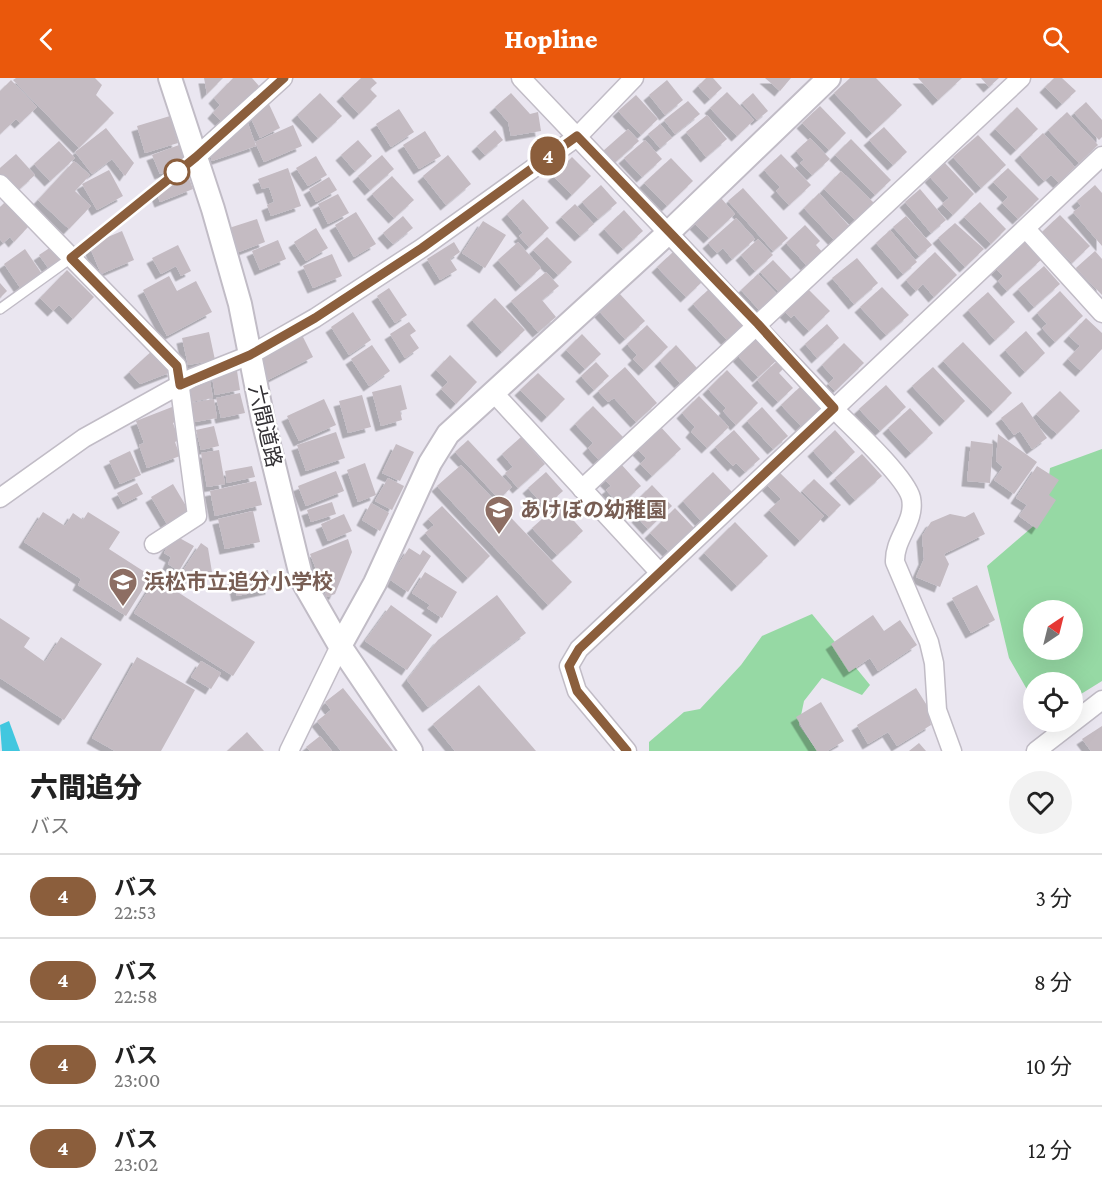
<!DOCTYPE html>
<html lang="ja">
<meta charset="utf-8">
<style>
:root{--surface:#fff;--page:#f2f2f2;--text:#222;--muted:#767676;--line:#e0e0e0;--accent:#ea580c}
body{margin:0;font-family:"Crimson Pro","Noto Sans JP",serif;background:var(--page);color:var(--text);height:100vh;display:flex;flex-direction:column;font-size:22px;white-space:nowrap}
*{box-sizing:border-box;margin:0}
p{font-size:20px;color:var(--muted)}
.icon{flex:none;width:33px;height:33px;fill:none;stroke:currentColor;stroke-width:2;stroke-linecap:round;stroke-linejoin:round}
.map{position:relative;height:673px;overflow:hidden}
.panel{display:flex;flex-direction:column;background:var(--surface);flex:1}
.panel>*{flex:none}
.badge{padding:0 12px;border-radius:20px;font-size:21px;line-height:39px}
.needle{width:39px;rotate:35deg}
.tools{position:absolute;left:1023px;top:522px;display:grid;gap:12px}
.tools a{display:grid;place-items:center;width:60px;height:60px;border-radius:50%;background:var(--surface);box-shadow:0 6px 24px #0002;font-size:30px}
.map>.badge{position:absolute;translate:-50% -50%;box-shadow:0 0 0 3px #fff}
.round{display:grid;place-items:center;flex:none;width:63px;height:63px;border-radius:32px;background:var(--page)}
.head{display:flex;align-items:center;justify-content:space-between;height:102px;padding:0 30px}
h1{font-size:28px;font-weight:800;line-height:45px}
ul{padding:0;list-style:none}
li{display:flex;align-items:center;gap:18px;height:84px;padding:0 30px;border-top:2px solid var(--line)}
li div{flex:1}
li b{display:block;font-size:22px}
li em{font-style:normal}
li .badge{min-width:66px;font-weight:700;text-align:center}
header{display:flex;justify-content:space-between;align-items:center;height:78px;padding:0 30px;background:var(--accent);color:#fff;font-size:27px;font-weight:800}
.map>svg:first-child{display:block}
.green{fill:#96d9a4;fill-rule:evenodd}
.water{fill:#41c7df}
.building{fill:#c4bbc2;filter:url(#shadow)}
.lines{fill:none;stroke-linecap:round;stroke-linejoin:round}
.service-casing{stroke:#c1bcc6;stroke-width:12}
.minor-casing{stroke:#c1bcc6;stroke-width:21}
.tertiary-casing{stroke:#c1bcc6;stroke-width:26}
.service{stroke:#fff;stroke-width:9}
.minor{stroke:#fff;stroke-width:18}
.tertiary{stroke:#fff;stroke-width:22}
.line-casing{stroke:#fff;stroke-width:14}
.line{stroke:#8b5e3c;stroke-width:9}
.stop-dot{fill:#fff;stroke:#8b5e3c;stroke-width:3}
.labels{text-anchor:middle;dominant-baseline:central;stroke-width:5;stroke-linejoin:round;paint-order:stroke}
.street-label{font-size:21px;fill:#323034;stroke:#fff}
.education-label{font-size:21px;font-weight:bold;fill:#785e54;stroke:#fff;text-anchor:start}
</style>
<header><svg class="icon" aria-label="back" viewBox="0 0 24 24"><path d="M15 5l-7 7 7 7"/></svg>Hopline<svg class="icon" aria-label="search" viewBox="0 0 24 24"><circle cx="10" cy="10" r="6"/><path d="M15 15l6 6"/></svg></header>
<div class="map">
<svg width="1102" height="673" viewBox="0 0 1102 673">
<defs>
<filter id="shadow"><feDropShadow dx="-5.5" dy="5.5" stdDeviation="0" flood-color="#0004"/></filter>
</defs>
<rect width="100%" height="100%" fill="#eae6f0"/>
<!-- green -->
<g class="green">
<path d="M1102 371V603L1073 621 1072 604H1034L1033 622 1009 580 987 488 1044 439 1050 390ZM1034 532H1072V572H1034Z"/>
<polygon points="812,536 870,607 862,617 822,600 804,623 799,647 817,673 649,673 649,664 684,634 700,631 741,587 762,558"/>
</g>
<!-- water -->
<polygon class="water" points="9,643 20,673 2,673 0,647"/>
<!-- building -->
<g class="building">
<polygon points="16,0 95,0 102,7 96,17 114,35 79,70 13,2"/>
<polygon points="204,0 223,0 207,16"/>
<polygon points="233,0 252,0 259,8 223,45 213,35 220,27 214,20"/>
<polygon points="361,0 372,0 377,5 370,11 377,18 359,36 342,18"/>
<polygon points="706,0 713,0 722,10 710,21 698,8"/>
<polygon points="765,0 791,0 780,13"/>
<polygon points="850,0 876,0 902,27 872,55 834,15"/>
<polygon points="918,0 962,0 938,22"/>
<polygon points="981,0 999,0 989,9"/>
<polygon points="1054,0 1062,0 1076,13 1062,26 1045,9"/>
<polygon points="11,2 37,29 20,45 16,41 0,56 0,13"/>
<polygon points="667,2 683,22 665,37 649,17"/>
<polygon points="727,14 754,42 737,58 710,30"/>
<polygon points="320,15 342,38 318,60 297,37"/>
<polygon points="511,15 530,36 538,34 541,53 511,58 508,44 495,29"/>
<polygon points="753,15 768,33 757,42 742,25"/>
<polygon points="636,17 658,41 641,57 618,33"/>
<polygon points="688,23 700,36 675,56 664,42"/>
<polygon points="268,24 280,50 260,60 248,34"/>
<polygon points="1086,24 1102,42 1102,59 1099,62 1074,35"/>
<polygon points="820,28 846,55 829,72 802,45"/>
<polygon points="1017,29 1038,51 1016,72 995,51"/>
<polygon points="399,31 414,54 391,69 376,46"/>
<polygon points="1067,34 1098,67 1079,85 1048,52"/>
<polygon points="707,37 727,61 706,79 686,54"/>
<polygon points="170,38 178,65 145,75 137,48"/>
<polygon points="246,40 256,68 212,83 209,73"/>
<polygon points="660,46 672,60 660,70 648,56"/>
<polygon points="293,47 302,68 264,84 255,64"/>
<polygon points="884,49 907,74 893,87 869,62"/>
<polygon points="106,50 134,85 125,98 112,81 92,96 75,74"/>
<polygon points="628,51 639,63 613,86 602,74"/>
<polygon points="495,52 503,62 485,77 477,68"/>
<polygon points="425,53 441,78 419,91 403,67"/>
<polygon points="1043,55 1075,89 1059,105 1051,97 1044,103 1020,77"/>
<polygon points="978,57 1006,87 981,110 953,79"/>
<polygon points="810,60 830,81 812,97 800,85 804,82 796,73"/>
<polygon points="851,61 891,102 875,117 835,77"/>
<polygon points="358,62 372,78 355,93 341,77"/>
<polygon points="645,62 662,81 642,99 624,80"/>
<polygon points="59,63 75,80 50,103 34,86"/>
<polygon points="179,67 186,86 160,96 152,77"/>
<polygon points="16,76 35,97 15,115 0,99 0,90"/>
<polygon points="781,76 811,107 789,127 776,113 780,109 764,92"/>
<polygon points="382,77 394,91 370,112 358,98"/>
<polygon points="448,77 471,106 446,127 423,98"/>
<polygon points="316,78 327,97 308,108 296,90"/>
<polygon points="572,79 591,98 572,117 553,98"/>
<polygon points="671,80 693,103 667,128 644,105"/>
<polygon points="74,83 90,97 75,113 91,128 69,151 38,122"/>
<polygon points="945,85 974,116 953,137 942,126 949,120 930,99"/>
<polygon points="288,90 301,128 271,138 267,127 274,124 269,109 262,111 258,101"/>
<polygon points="1008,90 1039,121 1018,141 1002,125 1008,119 993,104"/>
<polygon points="109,92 123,118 97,132 82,106"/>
<polygon points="186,92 193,111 160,124 157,116"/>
<polygon points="841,93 874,125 856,143 824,111"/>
<polygon points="392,98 414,122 394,140 372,116"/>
<polygon points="329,99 337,112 316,124 309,111"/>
<polygon points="601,107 617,125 598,141 582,124"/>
<polygon points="1095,107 1102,115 1102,168 1073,134 1081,128 1077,123"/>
<polygon points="743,110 788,160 773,173 728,123"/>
<polygon points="920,111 946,142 931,155 905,124"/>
<polygon points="819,115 851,150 836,164 804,130"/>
<polygon points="338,116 349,135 328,146 318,126"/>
<polygon points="721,120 735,136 709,160 694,145"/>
<polygon points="523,121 549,150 529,169 519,158 523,155 507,136"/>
<polygon points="6,123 29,148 14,164 10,159 3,165 0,161 0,129"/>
<polygon points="980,124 1006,151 991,166 964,139"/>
<polygon points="575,126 594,146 580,158 561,139"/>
<polygon points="624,132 643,153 623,171 604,151"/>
<polygon points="356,134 376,166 354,179 335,147"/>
<polygon points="1060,137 1090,168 1072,185 1042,154"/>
<polygon points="403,138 413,150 393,166 383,155"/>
<polygon points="906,138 932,167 919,178 893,149"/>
<polygon points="736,140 755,161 732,181 723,170 717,175 708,165"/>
<polygon points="257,141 265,164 236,175 229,150"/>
<polygon points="483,143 506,157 485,190 462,175"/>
<polygon points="955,145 984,171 965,189 938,160"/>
<polygon points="805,147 820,163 816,167 824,176 809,190 786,165"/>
<polygon points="316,150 328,170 306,183 294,164"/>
<polygon points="890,152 917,184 903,196 876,165"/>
<polygon points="122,153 134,182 101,196 89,167"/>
<polygon points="547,159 572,184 558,197 533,172"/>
<polygon points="758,161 773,177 755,193 741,177"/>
<polygon points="278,162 286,181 260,192 252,173"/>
<polygon points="1025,163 1042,181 1007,213 998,203 1003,198 996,191"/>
<polygon points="454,164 460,174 450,181 457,192 440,202 427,181"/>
<polygon points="518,164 541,190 521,208 498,182"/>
<polygon points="54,167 63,180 49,191 39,177"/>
<polygon points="178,167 191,193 181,198 176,188 161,196 152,180"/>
<polygon points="25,171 42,196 21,211 4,186"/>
<polygon points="1095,173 1102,181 1102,217 1076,190"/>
<polygon points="673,174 702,204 686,219 657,189"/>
<polygon points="935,174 957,197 934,219 923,206 916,213 906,202"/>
<polygon points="332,176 342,198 313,210 303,188"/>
<polygon points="857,180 878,205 854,226 832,200"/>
<polygon points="773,182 793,203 780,215 760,194"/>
<polygon points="1044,188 1060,206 1034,229 1018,211"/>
<polygon points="67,192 94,219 73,241 59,227 53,233 40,220"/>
<polygon points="546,194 559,208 542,222 556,239 538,254 511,223"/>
<polygon points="758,196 778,217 760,233 741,212"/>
<polygon points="169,198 177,213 196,203 212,234 167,258 143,212"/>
<polygon points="0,205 7,213 0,220"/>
<polygon points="882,209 909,237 886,257 860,229"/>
<polygon points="389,210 407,237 395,245 377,218"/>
<polygon points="807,210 830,233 809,253 794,237 791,240 783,232"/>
<polygon points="709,211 745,249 729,264 693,226"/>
<polygon points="1060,213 1083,238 1055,264 1042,250 1047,246 1037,235"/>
<polygon points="988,214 1015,244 995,262 968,232"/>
<polygon points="619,215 645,243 625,261 599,233"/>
<polygon points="495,220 525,252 502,274 472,242"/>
<polygon points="353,234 371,262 349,277 331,249"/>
<polygon points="1086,240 1102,255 1102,271 1081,293 1068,281 1080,268 1069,258"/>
<polygon points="409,244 416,253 410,257 419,270 405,280 390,256"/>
<polygon points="827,246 839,260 817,280 805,266"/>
<polygon points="647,247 668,269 644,292 633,281 637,277 627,266"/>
<polygon points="1026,253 1045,275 1025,294 1005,272"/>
<polygon points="209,254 215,282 188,287 182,260"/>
<polygon points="301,255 313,279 268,302 256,279"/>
<polygon points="582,256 601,276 585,291 566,272"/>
<polygon points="755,260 776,283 758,299 737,277"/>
<polygon points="963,264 1012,315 993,334 943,283"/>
<polygon points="844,265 864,285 835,313 828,306 834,300 822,287"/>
<polygon points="372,267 390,293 369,308 351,281"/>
<polygon points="676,267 697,290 680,305 660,283"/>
<polygon points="154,271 174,293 140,306 129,294"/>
<polygon points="450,277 477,304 456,326 441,311 448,304 436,292"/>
<polygon points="777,283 784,290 779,295 793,310 778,324 757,302"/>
<polygon points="596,284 609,298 594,312 581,298"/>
<polygon points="625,289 657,325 636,344 614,320 608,324 598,313"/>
<polygon points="933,289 965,323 945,343 912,308"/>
<polygon points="727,292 758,325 736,347 723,333 726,330 708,311"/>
<polygon points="237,293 240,312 215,317 212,298"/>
<polygon points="538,295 565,321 547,339 520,312"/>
<polygon points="209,299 213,320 190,324 188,313 198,301"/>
<polygon points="401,307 407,331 400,333 402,342 381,348 372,314"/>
<polygon points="802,307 824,331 803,350 781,327"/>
<polygon points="886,307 906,329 880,353 859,331"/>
<polygon points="1060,313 1080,333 1057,356 1036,336"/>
<polygon points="240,315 245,335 221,340 216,320"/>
<polygon points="362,317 371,349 348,355 339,323"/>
<polygon points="699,318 729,349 707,370 691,354 695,349 682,335"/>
<polygon points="214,321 217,340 195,344 191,325"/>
<polygon points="324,321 336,347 299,363 287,338"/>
<polygon points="1022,324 1047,360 1032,371 1020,353 1014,357 1001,340"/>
<polygon points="593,328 624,360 600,383 588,370 593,365 575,346"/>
<polygon points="172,329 177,343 173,345 179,362 175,364 180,378 147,390 139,367 144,365 136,343"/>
<polygon points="762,329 788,358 773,371 747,343"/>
<polygon points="910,330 933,355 911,375 888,350"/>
<polygon points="659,347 681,371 652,398 640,386 646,380 636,370"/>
<polygon points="214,348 219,368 201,372 196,352"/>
<polygon points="734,352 760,381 745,394 736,385 733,388 715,369"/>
<polygon points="835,352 855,374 833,395 813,373"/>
<polygon points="336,354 345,380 306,393 297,367"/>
<polygon points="998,356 1037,384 1014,416 994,402 1003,389 996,383"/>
<polygon points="521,359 545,386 518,410 505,395 513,389 502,376"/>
<polygon points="468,362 512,409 499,421 455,374"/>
<polygon points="971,363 993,366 990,405 967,403"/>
<polygon points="396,366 414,374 400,403 382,395"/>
<polygon points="219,372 225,406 207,409 201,375"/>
<polygon points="130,373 141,397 120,406 109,383"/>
<polygon points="862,376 882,398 855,422 835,400"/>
<polygon points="365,385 376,417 358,424 347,392"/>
<polygon points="620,385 641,408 620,427 606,412 611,408 604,401"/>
<polygon points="461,387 572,504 548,527 437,408"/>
<polygon points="252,388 255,399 227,405 225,393"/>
<polygon points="1037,388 1059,402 1049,417 1056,422 1037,451 1019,438 1027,427 1016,420"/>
<polygon points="336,393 344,413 306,428 298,408"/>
<polygon points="778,393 824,438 800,463 769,432 781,421 766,406"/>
<polygon points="546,394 563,413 545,429 528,410"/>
<polygon points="713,394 732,414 701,443 683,423"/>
<polygon points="388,400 404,408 392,432 375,423"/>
<polygon points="814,401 841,427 829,439 802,413"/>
<polygon points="256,403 262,427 215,438 210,413"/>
<polygon points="137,405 143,416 123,426 117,415"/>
<polygon points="173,406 189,433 167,446 151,419"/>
<polygon points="652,407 672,428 648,451 637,439 641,435 633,426"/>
<polygon points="332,424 336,436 311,444 307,432"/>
<polygon points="371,425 389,435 380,453 362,442"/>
<polygon points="559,426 583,453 557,477 532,450"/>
<polygon points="442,428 490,478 468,500 425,455 434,447 428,441"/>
<polygon points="675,430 694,450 670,475 650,455"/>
<polygon points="253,433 260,464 225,471 218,441"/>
<polygon points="43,434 65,448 73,435 83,442 88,434 120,454 109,471 151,498 126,538 78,507 81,501 24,464"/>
<polygon points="974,434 985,456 944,476 949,486 940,509 916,499 924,481 922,458 931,444 950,436 965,439"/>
<polygon points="344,436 352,453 328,463 321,446"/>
<polygon points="735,444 768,478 737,508 704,475"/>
<polygon points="174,457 194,468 179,493 168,486 171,479 164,475"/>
<polygon points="348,461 352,474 335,516 327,519 310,476"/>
<polygon points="201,465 208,470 212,494 205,504 196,497 193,501 182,494"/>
<polygon points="409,470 420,477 423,472 431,478 408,514 389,501"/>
<polygon points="268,492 271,511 237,518 233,499"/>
<polygon points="425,494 457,514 442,540 427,530 430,527 412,515"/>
<polygon points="156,500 255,564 233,598 134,535"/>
<polygon points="977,507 995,542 971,555 952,520"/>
<polygon points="497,517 526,555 428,629 407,602 438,562"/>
<polygon points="391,527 432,557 407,592 365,563"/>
<polygon points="873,537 884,553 900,542 917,567 878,593 870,580 849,594 831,566"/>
<polygon points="0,540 30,560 24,569 45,584 61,559 102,586 64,642 0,600"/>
<polygon points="137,579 195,612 161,673 115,673 92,660"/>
<polygon points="201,583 221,595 211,611 191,599"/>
<polygon points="479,607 536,673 455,673 433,646"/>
<polygon points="343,610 393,673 341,673 317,643 331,632 325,624"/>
<polygon points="916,610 928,629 931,647 897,668 888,654 868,666 857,647"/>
<polygon points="821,624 844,663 827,673 817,673 796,639"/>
<polygon points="1102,648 1102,673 1091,673 1082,661"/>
<polygon points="247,654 264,673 227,673"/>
<polygon points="320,658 332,673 310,673 306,669"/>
<polygon points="919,665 926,673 909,673"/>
</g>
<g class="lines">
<!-- service casing -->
<g class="service-casing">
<polyline id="service" points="0,231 71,180 194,81"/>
</g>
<!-- minor casing -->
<g class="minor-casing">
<g id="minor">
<path d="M521 0C626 110 730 220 834 331 851 348 906 399 911 420 916 444 894 460 895 484L929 564 934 585 937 632 952 673"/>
<polyline points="196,79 283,0"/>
<polyline points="0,106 177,288 197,438 154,466"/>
<polyline points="1026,151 1102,235"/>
<polyline points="493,314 660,495 1102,78"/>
<polyline points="582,411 1021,0"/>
<polyline points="0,420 84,360 192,300 250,277 315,240 422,170 577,59 634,0"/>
<polyline points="289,673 340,568"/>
<polyline points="627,673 577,613 569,588 579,571 660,495"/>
<polyline points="1036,673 1102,622"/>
</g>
</g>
<!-- tertiary casing -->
<g class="tertiary-casing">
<g id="tertiary">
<polyline points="170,0 213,131 240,226 263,342 302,502 340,568 411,673"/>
<polyline points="340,568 375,505 430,385 448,356 668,155 829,0"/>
</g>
</g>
<!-- service -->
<use href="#service" class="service"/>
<!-- minor -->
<use href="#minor" class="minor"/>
<!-- tertiary -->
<use href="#tertiary" class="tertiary"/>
</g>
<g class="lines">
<!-- line casing -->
<g class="line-casing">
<polyline id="line" points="284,0 196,79 71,180 177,288 180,307 250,277 315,240 422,170 577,58 758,246 834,330 579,571 569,588 577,613 627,673"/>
</g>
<!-- line -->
<use href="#line" class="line"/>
</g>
<!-- icons -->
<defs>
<g id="school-pin" transform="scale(1.5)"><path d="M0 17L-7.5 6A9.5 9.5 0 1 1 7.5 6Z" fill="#8d6e63" stroke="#fff"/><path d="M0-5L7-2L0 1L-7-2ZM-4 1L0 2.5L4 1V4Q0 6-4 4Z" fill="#fff"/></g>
</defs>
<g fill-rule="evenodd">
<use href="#school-pin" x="499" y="432"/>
<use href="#school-pin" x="123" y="504"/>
</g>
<!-- markers -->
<circle class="stop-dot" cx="177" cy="94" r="12"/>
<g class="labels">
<!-- street labels -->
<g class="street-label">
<text transform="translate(265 348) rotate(77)">六間道路</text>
</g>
<!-- education labels -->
<g class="education-label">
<text x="520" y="432">あけぼの幼稚園</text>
<text x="144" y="504">浜松市立追分小学校</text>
</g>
</g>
</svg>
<div class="tools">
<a><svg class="needle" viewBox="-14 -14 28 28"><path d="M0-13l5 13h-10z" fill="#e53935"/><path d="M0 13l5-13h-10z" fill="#767676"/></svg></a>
<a><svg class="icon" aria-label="locate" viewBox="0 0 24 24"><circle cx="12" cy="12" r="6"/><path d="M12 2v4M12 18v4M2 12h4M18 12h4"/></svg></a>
</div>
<b class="badge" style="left:548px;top:78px;background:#8b5e3c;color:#fff">4</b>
</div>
<section class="panel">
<div class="head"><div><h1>六間追分</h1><p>バス</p></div><a class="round"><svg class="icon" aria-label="heart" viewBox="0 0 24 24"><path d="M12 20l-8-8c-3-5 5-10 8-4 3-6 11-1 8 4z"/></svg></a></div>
<ul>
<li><span class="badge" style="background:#8b5e3c;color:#fff">4</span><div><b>バス</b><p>22:53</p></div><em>3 分</em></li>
<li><span class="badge" style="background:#8b5e3c;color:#fff">4</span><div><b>バス</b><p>22:58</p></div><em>8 分</em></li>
<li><span class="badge" style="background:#8b5e3c;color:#fff">4</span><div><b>バス</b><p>23:00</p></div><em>10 分</em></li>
<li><span class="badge" style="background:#8b5e3c;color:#fff">4</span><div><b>バス</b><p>23:02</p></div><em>12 分</em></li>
</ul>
</section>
